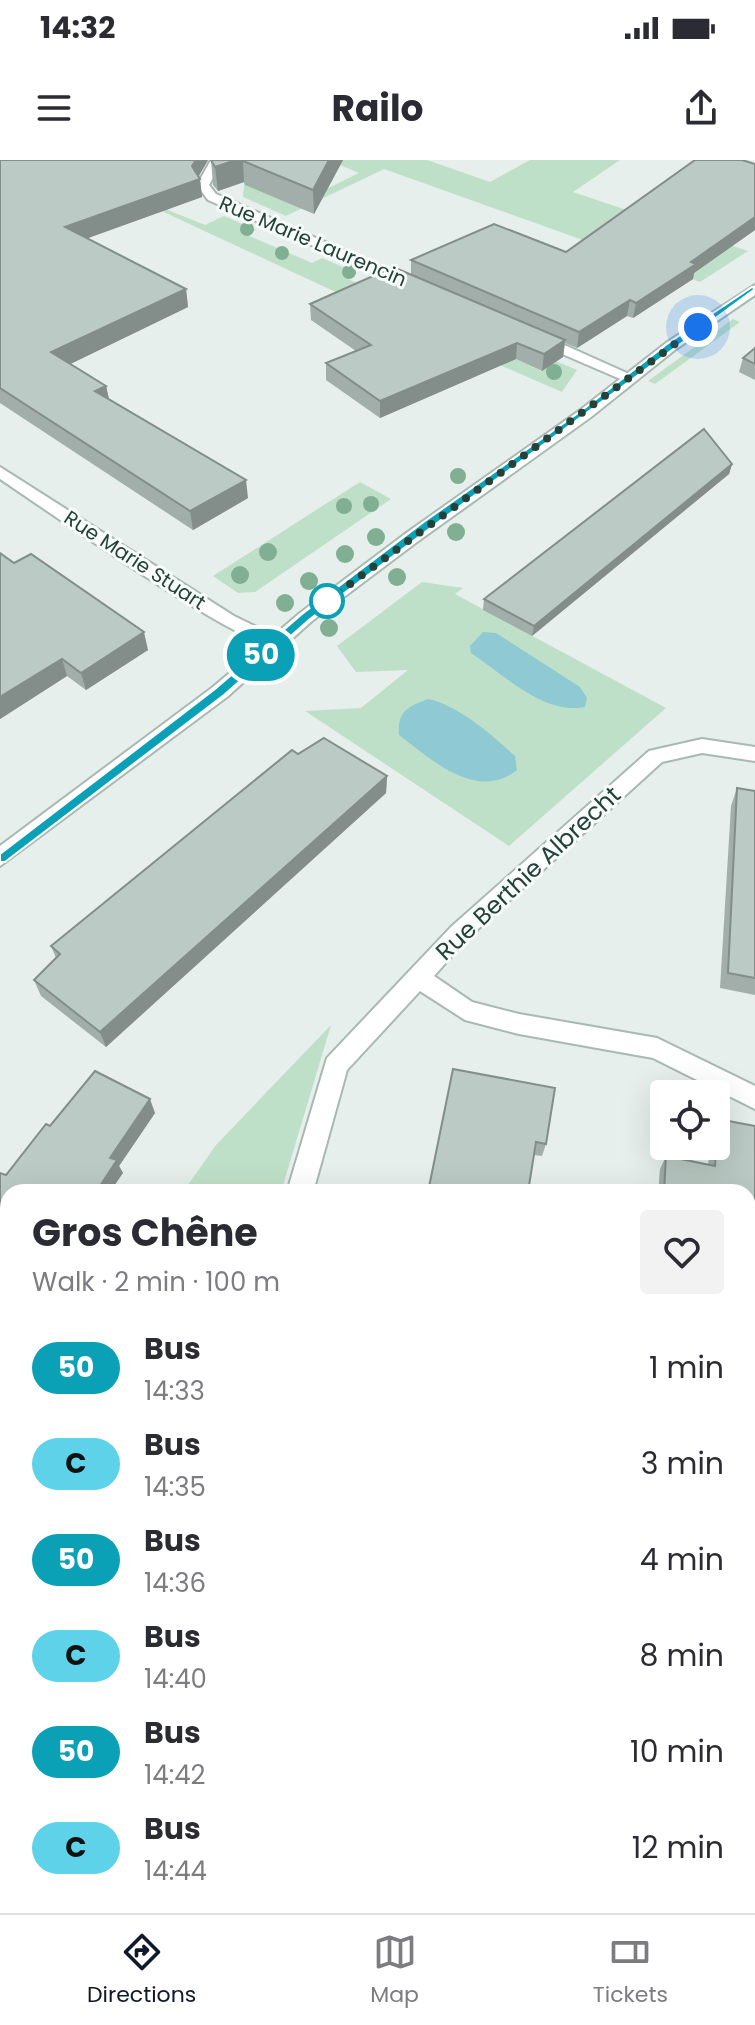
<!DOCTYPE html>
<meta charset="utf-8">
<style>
:root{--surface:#fff;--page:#f2f2f3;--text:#2b2b33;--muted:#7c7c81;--line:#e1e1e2;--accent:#111827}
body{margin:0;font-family:Poppins,sans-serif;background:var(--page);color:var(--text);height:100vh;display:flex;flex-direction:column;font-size:30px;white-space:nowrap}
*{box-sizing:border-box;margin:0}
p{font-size:26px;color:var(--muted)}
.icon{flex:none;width:44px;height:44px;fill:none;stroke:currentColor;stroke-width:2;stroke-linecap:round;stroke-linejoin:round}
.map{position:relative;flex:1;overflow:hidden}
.panel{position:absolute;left:0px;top:1024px;width:756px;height:730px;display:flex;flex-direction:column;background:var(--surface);border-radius:24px 24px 0 0;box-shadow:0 8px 32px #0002}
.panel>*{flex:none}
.badge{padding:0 16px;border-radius:26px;font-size:28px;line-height:52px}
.tools{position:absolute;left:650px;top:920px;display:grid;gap:16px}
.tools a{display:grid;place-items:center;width:80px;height:80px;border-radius:8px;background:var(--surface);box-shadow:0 8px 32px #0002;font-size:40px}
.you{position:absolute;width:40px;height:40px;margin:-20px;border:6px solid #fff;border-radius:50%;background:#1a73e8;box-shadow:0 0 0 12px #1a73e833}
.map>.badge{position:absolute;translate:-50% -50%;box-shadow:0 0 0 4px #fff}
.round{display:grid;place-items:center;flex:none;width:84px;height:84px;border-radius:8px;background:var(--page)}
.head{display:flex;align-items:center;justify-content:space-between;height:136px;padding:0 32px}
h1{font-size:38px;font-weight:700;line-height:60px}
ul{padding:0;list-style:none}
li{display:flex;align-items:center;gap:24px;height:96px;padding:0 32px}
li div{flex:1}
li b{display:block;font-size:30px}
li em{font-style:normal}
li .badge{min-width:88px;font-weight:700;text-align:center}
.status{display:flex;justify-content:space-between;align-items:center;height:56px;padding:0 40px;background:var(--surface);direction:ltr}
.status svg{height:22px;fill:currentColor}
header{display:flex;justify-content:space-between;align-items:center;height:104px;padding:0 32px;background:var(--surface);font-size:36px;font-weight:700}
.tab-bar{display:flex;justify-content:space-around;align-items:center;height:112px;border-top:2px solid var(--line);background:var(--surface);font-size:22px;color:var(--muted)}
.tab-bar a{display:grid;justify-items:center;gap:4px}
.tab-bar .active{color:var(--accent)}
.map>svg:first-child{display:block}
.green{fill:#bfe0c8}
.water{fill:#8ec9d4}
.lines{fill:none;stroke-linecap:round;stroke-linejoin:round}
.minor-casing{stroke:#a8b8b2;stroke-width:4}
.tertiary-casing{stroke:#a8b8b2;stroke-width:4}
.minor{fill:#fff;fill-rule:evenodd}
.tertiary{fill:#fff;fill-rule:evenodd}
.tree{fill:#80af93}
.wall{fill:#a1aea9}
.shaded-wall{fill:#838d89}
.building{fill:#bbcac4;stroke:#838d89;stroke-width:2}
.line{fill:#0aa0b6;stroke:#fff;stroke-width:2}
.walk{stroke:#24423a;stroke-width:8;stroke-dasharray:0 14.4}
.stop-dot{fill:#fff;stroke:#0aa0b6;stroke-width:4}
.labels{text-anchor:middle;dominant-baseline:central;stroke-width:6;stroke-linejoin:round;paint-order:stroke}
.far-street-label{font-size:20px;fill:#24423a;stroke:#f7fbf9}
.street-label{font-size:24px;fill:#24423a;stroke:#f7fbf9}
</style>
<div class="status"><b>14:32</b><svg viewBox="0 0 49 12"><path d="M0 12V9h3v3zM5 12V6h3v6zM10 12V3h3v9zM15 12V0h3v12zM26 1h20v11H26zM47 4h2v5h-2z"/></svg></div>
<header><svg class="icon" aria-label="menu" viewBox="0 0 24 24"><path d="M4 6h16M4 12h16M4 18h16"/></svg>Railo<svg class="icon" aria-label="share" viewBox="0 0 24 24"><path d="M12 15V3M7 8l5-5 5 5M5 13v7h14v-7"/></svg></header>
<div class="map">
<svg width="755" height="1753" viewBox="0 0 755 1753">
<rect width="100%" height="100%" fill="#e6efeb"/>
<!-- green -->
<g class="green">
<polygon points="328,0 427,0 490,22 530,0 620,0 573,32 748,91 700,122 384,9 286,56 243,37 245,16 314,35 359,13"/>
<polygon points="108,26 205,65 224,56 256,70 247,75 312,103 322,98 357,113 348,119 541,211 556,201 577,210 562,232 398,161"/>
<polygon points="733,159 740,162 655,224 648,221"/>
<polygon points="360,322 391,339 255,432 238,433 213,416"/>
<polygon points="422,422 463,428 455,434 666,548 509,686 305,551 361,548 408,510 356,512 337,486"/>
<polygon points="331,865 281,1032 183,1032 216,985"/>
<polygon points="8,1343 8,1746 336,1746 335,1753 30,1753 0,1745 0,1362"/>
</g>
<!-- water -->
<g class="water">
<path d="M483 472 496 473 580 527 587 538 585 547C544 555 504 515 471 493L470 486Z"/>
<path d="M428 539C458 545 492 575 515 596L517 610C477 642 432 600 399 575 397 552 408 546 428 539Z"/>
<polygon points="8,1463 8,1635 0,1632 0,1483"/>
</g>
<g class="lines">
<!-- minor casing -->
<g class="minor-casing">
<g id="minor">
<polygon points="211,0 223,0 209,25 216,34 418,123 406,126 208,40 197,25"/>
<polygon points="532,175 542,175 638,218 625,221 532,181"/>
<path d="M0 307 234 456 281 479V487C251 495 38 344 0 319Z"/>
<polygon points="702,579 755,587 755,601 702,593 662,602 467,779 434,816 472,842 519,854 657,878 755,926 755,949 653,898 519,874 465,860 420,831 347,910 313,1032 287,1032 327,898 451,767 649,591"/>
<polygon points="748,1396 755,1398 755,1430 748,1428"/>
</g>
</g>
<!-- tertiary casing -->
<g class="tertiary-casing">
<polygon id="tertiary" points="755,125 755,135 676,189 591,257 417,382 312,461 227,537 0,706 0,686 213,527 300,453 405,374 579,251 666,183"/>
</g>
<!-- minor -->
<use href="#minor" class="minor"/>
<!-- tertiary -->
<use href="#tertiary" class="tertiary"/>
</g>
<!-- trees -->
<g class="tree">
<circle cx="247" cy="69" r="7"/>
<circle cx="282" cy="93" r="7"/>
<circle cx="349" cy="112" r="7"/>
<circle cx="554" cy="212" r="8"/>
<circle cx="458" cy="316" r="8"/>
<circle cx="371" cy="344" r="8"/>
<circle cx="344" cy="346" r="8"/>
<circle cx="456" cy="372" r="9"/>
<circle cx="376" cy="377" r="9"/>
<circle cx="268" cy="392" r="9"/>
<circle cx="345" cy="394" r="9"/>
<circle cx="240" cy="415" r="9"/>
<circle cx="397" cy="417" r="9"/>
<circle cx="309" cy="421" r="9"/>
<circle cx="285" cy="443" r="9"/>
<circle cx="329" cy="468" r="9"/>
</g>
<!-- wall -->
<g class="wall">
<polygon points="0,0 208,0 198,17 200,19 202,37 87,78 186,129 188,147 70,204 106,226 109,239 248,338 193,370 0,243"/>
<polygon points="211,0 343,0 314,54 245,25 244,22 218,31 213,25"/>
<polygon points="755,4 755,70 694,113 693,119 633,158 627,156 577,188 565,183 563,197 542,211 516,199 380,258 326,220 326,203 356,191 311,160 310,144 411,115 411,100 566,92"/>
<polygon points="755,188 755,220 739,212 743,198"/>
<polygon points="732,304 729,314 532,476 483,450 484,439"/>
<polygon points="0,393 14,403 148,490 86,530 67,516 0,559"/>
<polygon points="298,594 387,616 386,633 106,887 41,836 34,820 56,798 51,786"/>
<polygon points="737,628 755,631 755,835 720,828 731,646"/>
<polygon points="453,909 546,984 542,996 534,995"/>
<polygon points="155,953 119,1006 123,1013 8,1032 8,1084 0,1080 0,1013 6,1015 50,966"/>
<polygon points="718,959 755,966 755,1124 748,1122 748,1032 658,1032 660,1009 666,996 708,1005 710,986 716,986 716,962"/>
<polygon points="748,1214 755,1215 755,1395 748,1394"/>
</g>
<!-- shaded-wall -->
<g class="shaded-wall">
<polygon points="196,0 208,0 196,21 200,19 202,37 69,85 65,67 192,6"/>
<polygon points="236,0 246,0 243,1 244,22 218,31 215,7"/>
<polygon points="329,0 343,0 314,54 313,30"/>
<polygon points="755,57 755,70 694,113 693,119 633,158 636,143 691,102"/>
<polygon points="186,129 188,147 56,211 51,192"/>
<polygon points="630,140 627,156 577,188 579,172"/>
<polygon points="565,180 563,197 542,211 544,194"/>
<polygon points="517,183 516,199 380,258 380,241"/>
<polygon points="106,226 110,244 95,231"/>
<polygon points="732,304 729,314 532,476 534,466"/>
<polygon points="246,320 248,338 193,370 190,351"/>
<polygon points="144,472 148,490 86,530 81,513"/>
<polygon points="62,499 67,516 0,559 0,537"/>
<polygon points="387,616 386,633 106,887 100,872"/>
<polygon points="150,939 155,953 119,1006 123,1013 110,1032 96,1032 110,998"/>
</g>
<!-- building -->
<g class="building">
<polygon points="0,0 196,0 192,6 200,19 65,67 186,129 51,192 106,226 95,231 246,320 190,351 0,228"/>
<polygon points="211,0 236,0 215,7"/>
<polygon points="244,0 329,0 313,30 243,1"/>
<polygon points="695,0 742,0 755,4 755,57 691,102 696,104 636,143 630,140 579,172 411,100 494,64 566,92"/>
<polygon points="393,107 565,180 544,194 517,183 380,241 326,203 371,185 310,144"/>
<polygon points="755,188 755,204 743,198"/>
<polygon points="704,269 732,304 534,466 484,439"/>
<polygon points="0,393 14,403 31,394 144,472 81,513 62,499 0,537"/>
<polygon points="324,578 387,616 100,872 34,820 60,794 51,786 292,590 298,594"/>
<polygon points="737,628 755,631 755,818 728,813"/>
<polygon points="453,909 555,928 546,984 536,982 528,1032 428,1032"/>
<polygon points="95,911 150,939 110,998 117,1000 96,1032 8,1032 8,1077 0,1073 0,1013 6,1015 46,964 50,966"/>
<polygon points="718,959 755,966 755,1111 748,1110 748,1032 664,1032 666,996 715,1006"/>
<polygon points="748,1214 755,1215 755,1388 748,1386"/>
<polygon points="748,1520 755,1521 755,1664 748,1662"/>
</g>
<!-- line -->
<polygon class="line" points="752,127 755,129 433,366 310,459 224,535 5,702 0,702 0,694 215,529 302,454 425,361 581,251 667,184"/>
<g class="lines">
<!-- walk -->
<polyline class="walk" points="327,441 698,167"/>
</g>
<!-- markers -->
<circle class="stop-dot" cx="327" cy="441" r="16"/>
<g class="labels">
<!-- far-street labels -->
<g class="far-street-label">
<text transform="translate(313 81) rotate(23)">Rue Marie Laurencin</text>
<text transform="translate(135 400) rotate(33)">Rue Marie Stuart</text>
</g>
<!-- street labels -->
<g class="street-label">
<text transform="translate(528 713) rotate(-43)">Rue Berthie Albrecht</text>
</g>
</g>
</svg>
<div class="tools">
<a><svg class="icon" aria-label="locate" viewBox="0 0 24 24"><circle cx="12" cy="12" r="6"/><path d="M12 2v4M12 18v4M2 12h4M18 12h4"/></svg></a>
</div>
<div class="you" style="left:698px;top:167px"></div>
<b class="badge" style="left:261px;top:495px;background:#0aa0b6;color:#fff">50</b>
<section class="panel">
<div class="head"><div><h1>Gros Chêne</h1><p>Walk · 2 min · 100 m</p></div><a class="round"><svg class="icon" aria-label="heart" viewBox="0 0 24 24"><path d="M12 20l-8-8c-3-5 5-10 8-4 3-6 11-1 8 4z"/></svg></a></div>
<ul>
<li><span class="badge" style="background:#0aa0b6;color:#fff">50</span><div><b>Bus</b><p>14:33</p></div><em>1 min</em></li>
<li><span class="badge" style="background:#5ed2e9;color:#111">C</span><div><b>Bus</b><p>14:35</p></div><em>3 min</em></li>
<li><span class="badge" style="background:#0aa0b6;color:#fff">50</span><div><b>Bus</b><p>14:36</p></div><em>4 min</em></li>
<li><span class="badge" style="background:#5ed2e9;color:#111">C</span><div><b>Bus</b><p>14:40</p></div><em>8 min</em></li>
<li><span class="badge" style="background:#0aa0b6;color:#fff">50</span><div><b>Bus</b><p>14:42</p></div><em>10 min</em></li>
<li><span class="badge" style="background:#5ed2e9;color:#111">C</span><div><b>Bus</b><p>14:44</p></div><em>12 min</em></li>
</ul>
</section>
</div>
<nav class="tab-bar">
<a class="active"><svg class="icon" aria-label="directions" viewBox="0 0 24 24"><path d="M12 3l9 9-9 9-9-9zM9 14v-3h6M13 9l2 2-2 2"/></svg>Directions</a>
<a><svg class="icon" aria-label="map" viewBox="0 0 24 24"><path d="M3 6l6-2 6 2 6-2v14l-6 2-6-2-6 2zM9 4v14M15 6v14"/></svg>Map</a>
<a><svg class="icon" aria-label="tickets" viewBox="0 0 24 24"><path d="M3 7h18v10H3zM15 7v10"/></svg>Tickets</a>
</nav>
